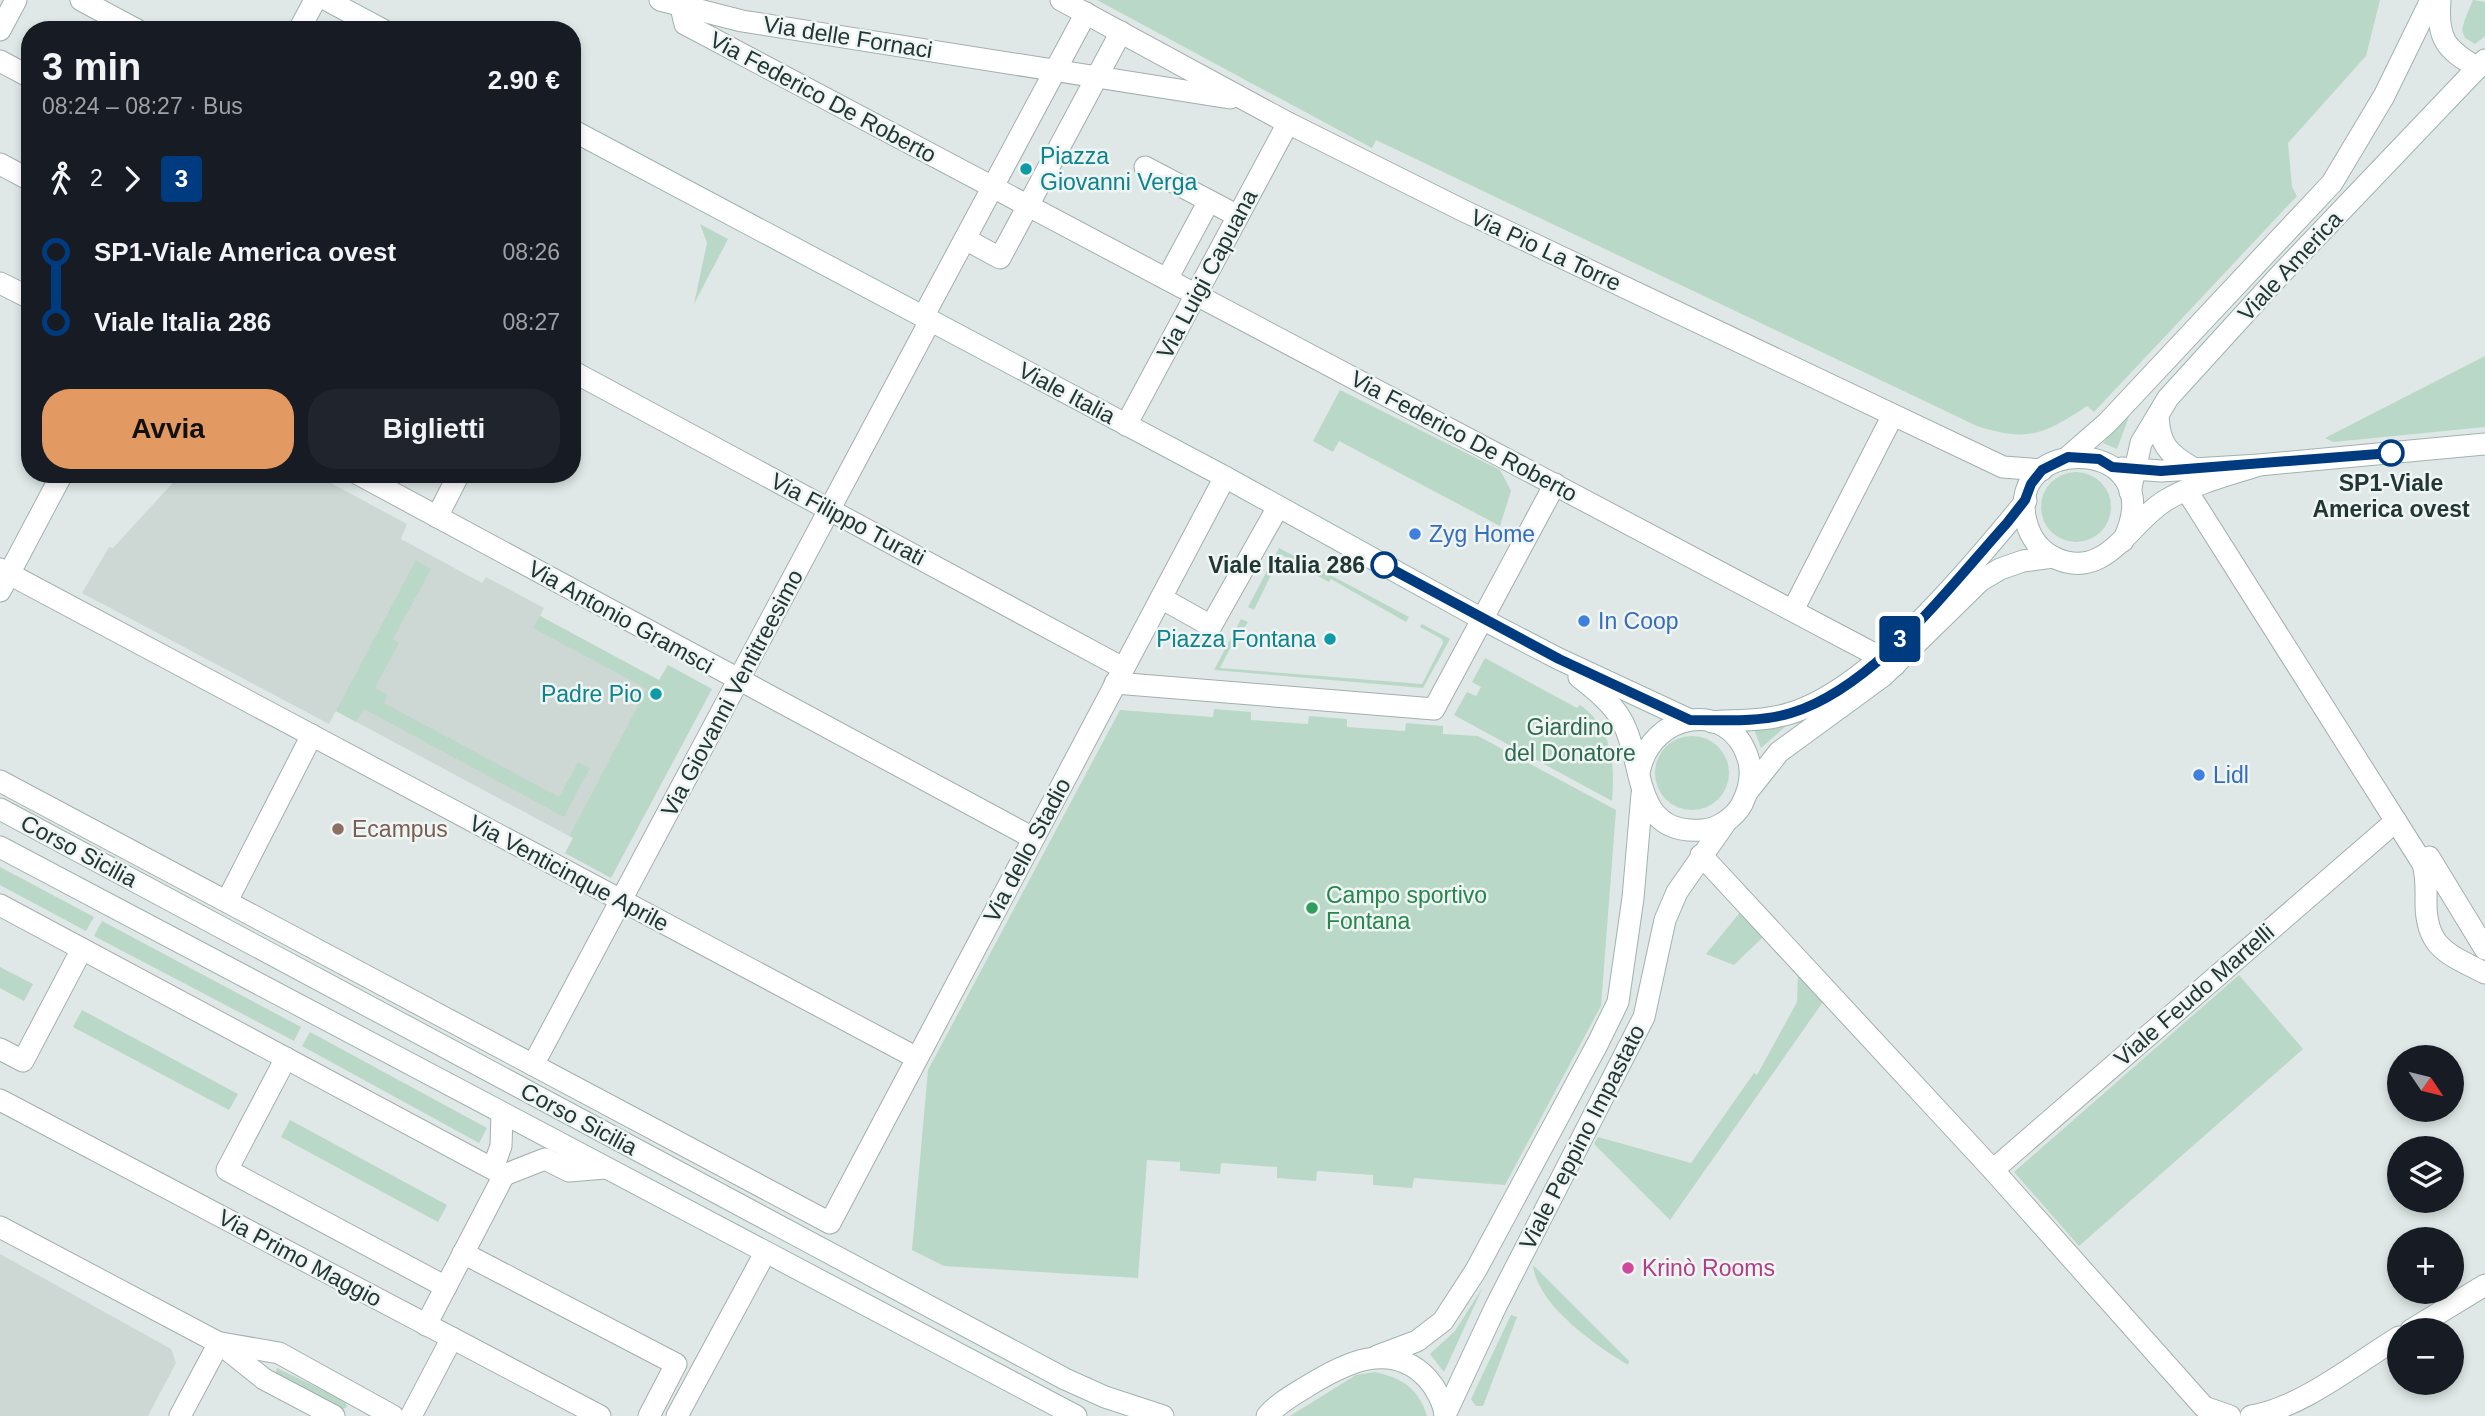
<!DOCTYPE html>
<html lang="it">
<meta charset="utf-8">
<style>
:root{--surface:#171b24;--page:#20242c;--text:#f1f3f6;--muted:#9ea1a6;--accent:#e39a62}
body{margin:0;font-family:Helvetica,sans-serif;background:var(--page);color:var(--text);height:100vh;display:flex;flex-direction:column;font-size:26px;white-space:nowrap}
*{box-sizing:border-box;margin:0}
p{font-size:23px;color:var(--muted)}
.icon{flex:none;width:38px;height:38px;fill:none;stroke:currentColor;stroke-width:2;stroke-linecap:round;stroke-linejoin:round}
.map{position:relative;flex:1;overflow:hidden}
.details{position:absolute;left:21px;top:21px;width:560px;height:462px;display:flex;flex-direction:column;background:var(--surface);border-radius:28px;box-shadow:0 4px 10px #0003}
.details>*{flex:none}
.badge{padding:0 14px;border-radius:5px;font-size:24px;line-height:46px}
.needle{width:46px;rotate:125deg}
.fabs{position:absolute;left:2387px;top:1045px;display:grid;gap:14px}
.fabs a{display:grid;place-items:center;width:77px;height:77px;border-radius:50%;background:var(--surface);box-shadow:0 4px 10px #0003;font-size:35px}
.map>.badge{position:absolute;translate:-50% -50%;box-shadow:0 0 0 4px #fff}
.legs{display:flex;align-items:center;gap:10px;height:77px;padding:0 21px;font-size:23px}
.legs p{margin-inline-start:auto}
.headline{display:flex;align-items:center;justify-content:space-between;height:119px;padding:0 21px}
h1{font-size:38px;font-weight:700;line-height:52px}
.primary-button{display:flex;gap:14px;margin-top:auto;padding:14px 21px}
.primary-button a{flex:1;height:80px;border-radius:28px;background:var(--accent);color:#111;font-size:28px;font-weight:700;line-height:80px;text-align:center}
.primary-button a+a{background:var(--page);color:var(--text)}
ul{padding:0 21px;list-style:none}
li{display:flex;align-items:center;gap:24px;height:70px;font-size:26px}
li i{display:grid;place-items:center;width:10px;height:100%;margin:0 9px;background:currentColor}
li i::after{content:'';width:18px;height:18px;margin:-9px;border:5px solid;border-radius:50%;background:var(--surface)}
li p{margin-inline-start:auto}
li:first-child i{background:linear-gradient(#0000 50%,currentColor 0)}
li:last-child i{background:linear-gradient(currentColor 50%,#0000 0)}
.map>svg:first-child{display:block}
.built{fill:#cdd8d5}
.green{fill:#b9d8c7}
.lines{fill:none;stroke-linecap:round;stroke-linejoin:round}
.street-casing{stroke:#a3afad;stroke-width:23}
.secondary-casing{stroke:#9fb3af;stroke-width:23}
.street{stroke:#fff;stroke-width:21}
.secondary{stroke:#fff;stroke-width:21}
.line-1-casing{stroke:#fff;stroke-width:16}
.line-1{stroke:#003b80;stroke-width:10}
.culture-dot{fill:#0f9aa8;stroke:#eef5f3;stroke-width:2.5}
.stop-1-dot{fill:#fff;stroke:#003b80;stroke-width:3.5}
.shop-dot{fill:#3f7fe0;stroke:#eef5f3;stroke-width:2.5}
.education-dot{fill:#8d6e63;stroke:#eef5f3;stroke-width:2.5}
.leisure-dot{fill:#2e9e5b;stroke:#eef5f3;stroke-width:2.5}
.hotel-dot{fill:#d1479c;stroke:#eef5f3;stroke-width:2.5}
.labels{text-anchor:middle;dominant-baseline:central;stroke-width:5;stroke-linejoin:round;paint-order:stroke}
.street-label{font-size:23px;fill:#223635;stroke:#eef5f3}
.culture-label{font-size:23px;fill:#0d838f;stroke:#eef5f3;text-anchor:end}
.stop-label{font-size:23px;font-weight:bold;fill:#223635;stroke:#eef5f3}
.shop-label{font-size:23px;fill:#366cbe;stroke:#eef5f3;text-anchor:start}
.park-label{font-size:23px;fill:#306951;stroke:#eef5f3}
.education-label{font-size:23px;fill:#785e54;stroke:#eef5f3;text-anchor:start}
.leisure-label{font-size:23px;fill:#27864d;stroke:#eef5f3;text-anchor:start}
.hotel-label{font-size:23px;fill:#b23c85;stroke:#eef5f3;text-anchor:start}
</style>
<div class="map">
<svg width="2485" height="1416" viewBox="0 0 2485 1416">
<rect width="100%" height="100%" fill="#dfe8e6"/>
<!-- built -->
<g class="built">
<polygon points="181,474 314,474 407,524 401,539 482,583 486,577 544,608 540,616 654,678 569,836 336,711 329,724 82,593 109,547 113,548"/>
<polygon points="0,1254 171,1349 176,1363 148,1416 0,1416"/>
</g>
<!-- green -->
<g class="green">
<path d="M1097 0H2380L2366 56 2288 143 2292 187 2297 196 2094 412 2087 406C2044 435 2027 442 1977 426L1376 140 1372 148Z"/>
<polygon points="2473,0 2485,2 2485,36 2475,44 2465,38 2462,30 2465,19"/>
<polygon points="700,224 728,239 694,304 707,243"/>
<polygon points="2485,356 2485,427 2333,442 2325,438"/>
<polygon points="1340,390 1500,470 1511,491 1500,526 1339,441 1333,452 1313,441"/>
<polygon points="2130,414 2117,449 2103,443"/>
<circle cx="2076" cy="507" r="35"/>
<polygon points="1279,548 1309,564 1306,570 1281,554 1254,610 1248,607"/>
<polygon points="416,560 431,569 393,639 399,643 375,688 388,695 384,703 559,797 578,762 590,768 564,817 364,709 356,722 336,711"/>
<polygon points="1321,570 1409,617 1406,622 1331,579 1329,582 1318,576"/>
<polygon points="540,616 659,680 668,665 712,689 611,878 565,853 573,838 569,836 647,689 533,628"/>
<polygon points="1241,619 1248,622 1244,628 1241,627 1220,668 1422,684 1443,643 1442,639 1420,627 1422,624 1450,639 1423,688 1214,670"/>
<path d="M1485 658 1577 708 1580 705C1613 728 1615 765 1612 801L1454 715 1467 692 1476 696 1481 687 1472 682Z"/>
<polygon points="1214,709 1251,712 1251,720 1308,724 1309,716 1347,719 1347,727 1405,731 1406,723 1443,726 1443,734 1478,736 1616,810 1601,1006 1505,1185 1414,1178 1412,1188 1373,1185 1373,1175 1317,1171 1316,1181 1277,1178 1277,1167 1221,1163 1220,1174 1180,1171 1180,1162 1147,1160 1138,1278 944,1266 912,1250 928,1070 1120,710 1213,717"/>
<polygon points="1787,725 1761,748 1754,729"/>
<circle cx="1692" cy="773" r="37"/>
<polygon points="0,867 94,917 86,931 0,885"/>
<polygon points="1742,910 1765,935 1734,965 1706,954"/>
<polygon points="102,921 301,1027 294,1041 94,936"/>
<polygon points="0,967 33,984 24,1001 0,988"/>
<polygon points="1798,970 1825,999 1670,1220 1594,1144 1598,1137 1691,1163 1754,1073 1757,1075 1797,1002"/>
<polygon points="2239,975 2303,1049 2079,1246 2014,1172"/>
<polygon points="82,1010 238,1094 229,1110 73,1027"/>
<polygon points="310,1032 487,1128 479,1143 302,1046"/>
<polygon points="290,1120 447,1205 438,1222 281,1137"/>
<path d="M1533 1265 1629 1361 1628 1365C1595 1345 1537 1305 1533 1265Z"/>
<polygon points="1483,1287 1444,1372 1430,1354 1455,1331"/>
<polygon points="1511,1315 1517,1317 1483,1406 1476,1406 1471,1399"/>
<polygon points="277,1368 345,1401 347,1407 343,1409 275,1375"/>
<path d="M1375 1372C1402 1378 1418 1388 1427 1416H1290L1356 1375Z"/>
</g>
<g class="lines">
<!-- street casing -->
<g class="street-casing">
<g id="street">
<polyline points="81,0 137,30"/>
<polyline points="660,0 742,21 1230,98"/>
<polyline points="1061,0 1288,123 1462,210 2003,467 2042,470"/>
<polyline points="681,7 685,24 1895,665"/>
<polyline points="0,30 16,0"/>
<polyline points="0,61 30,77"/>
<polyline points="0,164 30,180"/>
<polyline points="1145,167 1238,216"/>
<polyline points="965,239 1000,258 1121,32"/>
<polyline points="1167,279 1209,201"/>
<polyline points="0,283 30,298"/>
<polyline points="923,317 1086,13"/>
<polyline points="572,371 1123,668"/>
<polyline points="1126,425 1288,123"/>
<polyline points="358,474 1033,838"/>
<path d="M2187 491 2423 864C2427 878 2426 888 2426 903 2426 949 2450 955 2485 973"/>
<polyline points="437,517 459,474"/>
<polyline points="0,569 917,1058"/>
<polyline points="1161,598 1211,626 1278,507"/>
<polyline points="1793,610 1893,415"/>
<polyline points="1115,683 1434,709 1555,484"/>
<polyline points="0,781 830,1223 1225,477"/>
<polyline points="1701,855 1993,1170 2204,1407 2230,1416"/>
<polyline points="2429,857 2485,949"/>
<polyline points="227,901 312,735"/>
<polyline points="0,905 504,1175 545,1159 569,1171 605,1168"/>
<polyline points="0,1049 23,1061 82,949"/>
<polyline points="286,1058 227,1170 446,1287"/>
<polyline points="533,1065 930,321"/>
<polyline points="0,1100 600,1416"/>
<polyline points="493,1168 501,1146 502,1114"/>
<polyline points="1993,1170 2396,821"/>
<polyline points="0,1227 219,1343 264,1379 334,1416"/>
<polyline points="463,1253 676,1364 649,1416"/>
<polyline points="426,1325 504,1175"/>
<polyline points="2411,1330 2485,1285"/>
<polyline points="221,1343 279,1353 393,1416"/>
<polyline points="180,1416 219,1343"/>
<polyline points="411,1416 452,1338"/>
<polyline points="677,1416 765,1253"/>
<path d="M2251 1416C2301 1408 2355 1364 2399 1337"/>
</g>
</g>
<!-- secondary casing -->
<g class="secondary-casing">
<g id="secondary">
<polyline points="327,0 383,30"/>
<path d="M2440 0C2437 39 2445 49 2478 68"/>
<polyline points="299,30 315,0"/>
<polyline points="572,130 1225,477 1482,619 1559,659 1690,720"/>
<path d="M2158 415C2159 444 2168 454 2193 468"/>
<polyline points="2068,457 2107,423 2332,183 2384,96 2431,0"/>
<polyline points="2121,468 2161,471 2259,465 2485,444"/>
<polyline points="2130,492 2141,443 2168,398 2280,275 2485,60"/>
<path d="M2123 541C2174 437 2004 430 2026 521 2030 537 2040 551 2055 558 2107 582 2130 520 2168 499 2196 483 2229 475 2259 465"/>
<polyline points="0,591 62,474"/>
<path d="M1579 677C1594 689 1611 702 1621 719 1646 762 1630 836 1703 830 1718 829 1735 817 1742 804 1749 790 1753 774 1748 758 1729 698 1650 712 1639 773"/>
<path d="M1712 722C1738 720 1767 721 1791 713 1872 688 1972 567 2026 501"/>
<polyline points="1748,791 1779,752 1883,676 1980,581 2000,569 2023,561 2053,557"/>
<polyline points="0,809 1065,1379 1105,1397 1163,1416"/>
<polyline points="0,847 1076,1416"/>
<polyline points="1377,1356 1417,1341 1443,1321 1476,1270 1598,1043 1618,1002 1633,898 1642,794"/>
<polyline points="1446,1413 1496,1306 1644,1017 1665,920 1677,892 1726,822"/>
<path d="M1267 1416C1277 1404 1293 1395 1306 1387 1343 1364 1390 1339 1427 1378 1436 1388 1444 1403 1445 1416"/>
</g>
</g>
<!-- street -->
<use href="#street" class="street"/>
<!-- secondary -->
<use href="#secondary" class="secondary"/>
</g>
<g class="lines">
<!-- line-1 casing -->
<g class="line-1-casing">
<path id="line-1" d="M1384 565 1559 659 1690 720C1723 720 1758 723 1791 713 1874 688 1950 586 2007 523L2025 500 2031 484 2042 470 2068 457 2099 459 2112 467 2161 471 2391 453"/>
</g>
<!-- line-1 -->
<use href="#line-1" class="line-1"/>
</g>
<!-- markers -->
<g class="culture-dot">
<circle cx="1026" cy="169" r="7"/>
<circle cx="1330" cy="639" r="7"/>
<circle cx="656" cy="694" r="7"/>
</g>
<g class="stop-1-dot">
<circle cx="2391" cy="453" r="12"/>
<circle cx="1384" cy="565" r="12"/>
</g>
<g class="shop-dot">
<circle cx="1415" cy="534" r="7"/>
<circle cx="1584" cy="621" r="7"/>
<circle cx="2199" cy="775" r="7"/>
</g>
<circle class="education-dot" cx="338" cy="829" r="7"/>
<circle class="leisure-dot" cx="1312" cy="908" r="7"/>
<circle class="hotel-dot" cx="1628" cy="1268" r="7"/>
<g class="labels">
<!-- street labels -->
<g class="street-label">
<text transform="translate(848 37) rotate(9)">Via delle Fornaci</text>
<text transform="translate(823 97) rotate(28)">Via Federico De Roberto</text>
<text transform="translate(1546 250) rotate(25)">Via Pio La Torre</text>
<text transform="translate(2290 266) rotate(-47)">Viale America</text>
<text transform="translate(1207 274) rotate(-62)">Via Luigi Capuana</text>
<text transform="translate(1067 393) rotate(28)">Viale Italia</text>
<text transform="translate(1464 436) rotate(28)">Via Federico De Roberto</text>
<text transform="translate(848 519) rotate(28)">Via Filippo Turati</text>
<text transform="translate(621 617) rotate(29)">Via Antonio Gramsci</text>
<text transform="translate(732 693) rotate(-62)">Via Giovanni Ventitreesimo</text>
<text transform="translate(1027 850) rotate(-62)">Via dello Stadio</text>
<text transform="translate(79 851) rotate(28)">Corso Sicilia</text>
<text transform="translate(569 873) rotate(28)">Via Venticinque Aprile</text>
<text transform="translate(2194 995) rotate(-41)">Viale Feudo Martelli</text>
<text transform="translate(579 1119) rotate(28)">Corso Sicilia</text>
<text transform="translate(1582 1137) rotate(-63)">Viale Peppino Impastato</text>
<text transform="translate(300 1258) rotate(28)">Via Primo Maggio</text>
</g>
<!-- culture labels -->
<g class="culture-label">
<text x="1040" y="156" text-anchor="start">Piazza<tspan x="1040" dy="26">Giovanni Verga</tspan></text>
<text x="1316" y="639">Piazza Fontana</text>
<text x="642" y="694">Padre Pio</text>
</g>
<!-- stop labels -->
<g class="stop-label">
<text x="2391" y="483">SP1-Viale<tspan x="2391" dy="26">America ovest</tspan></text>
<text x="1365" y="565" text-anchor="end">Viale Italia 286</text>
</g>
<!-- shop labels -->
<g class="shop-label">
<text x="1429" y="534">Zyg Home</text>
<text x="1598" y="621">In Coop</text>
<text x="2213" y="775">Lidl</text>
</g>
<!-- park labels -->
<g class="park-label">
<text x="1570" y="727">Giardino<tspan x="1570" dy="26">del Donatore</tspan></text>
</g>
<!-- education labels -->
<g class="education-label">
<text x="352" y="829">Ecampus</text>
</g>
<!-- leisure labels -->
<g class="leisure-label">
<text x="1326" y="895">Campo sportivo<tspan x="1326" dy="26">Fontana</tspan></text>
</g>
<!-- hotel labels -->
<g class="hotel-label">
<text x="1642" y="1268">Krinò Rooms</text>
</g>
</g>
</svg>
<div class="fabs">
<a><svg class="needle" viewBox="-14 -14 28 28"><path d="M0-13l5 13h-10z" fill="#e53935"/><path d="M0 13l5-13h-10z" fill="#9ea1a6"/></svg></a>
<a><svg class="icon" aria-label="layers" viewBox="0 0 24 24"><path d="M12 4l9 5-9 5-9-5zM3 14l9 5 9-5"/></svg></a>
<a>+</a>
<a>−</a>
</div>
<b class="badge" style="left:1900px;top:639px;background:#003b80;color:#fff">3</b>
<section class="details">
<div class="headline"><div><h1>3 min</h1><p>08:24 – 08:27 · Bus</p></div><b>2.90 €</b></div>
<div class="legs"><svg class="icon" aria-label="walk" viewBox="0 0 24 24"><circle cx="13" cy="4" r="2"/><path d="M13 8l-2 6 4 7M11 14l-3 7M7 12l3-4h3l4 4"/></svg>2<svg class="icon" aria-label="forward" viewBox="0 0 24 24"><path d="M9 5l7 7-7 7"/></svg><b class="badge" style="background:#003b80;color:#fff">3</b></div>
<ul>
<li><i style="color:#003b80"></i><b>SP1-Viale America ovest</b><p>08:26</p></li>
<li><i style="color:#003b80"></i><b>Viale Italia 286</b><p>08:27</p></li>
</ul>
<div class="primary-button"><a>Avvia</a><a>Biglietti</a></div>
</section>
</div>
